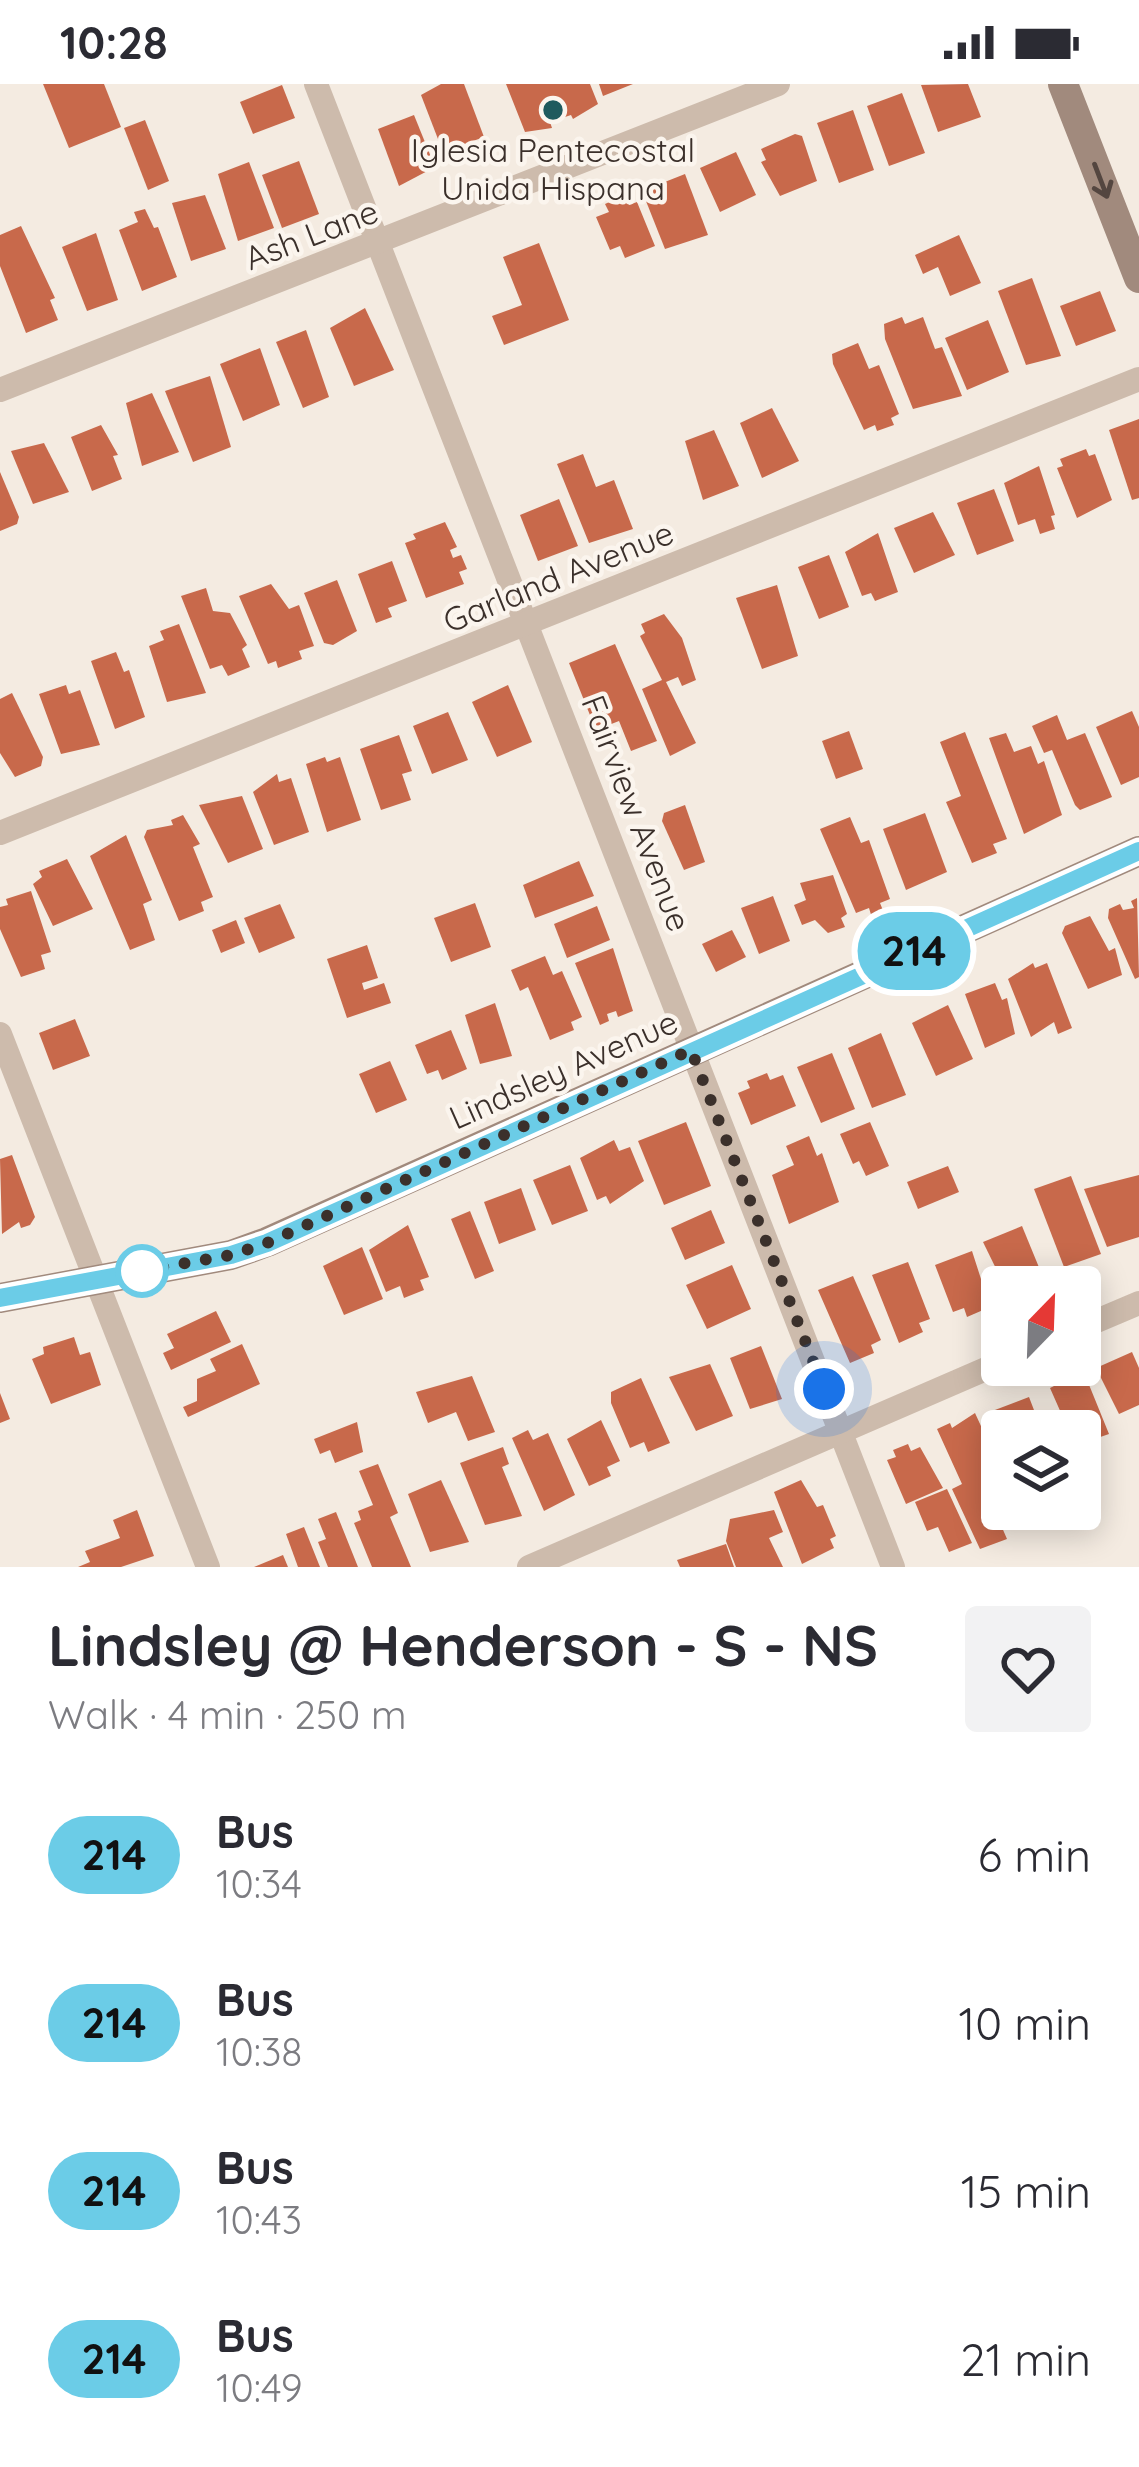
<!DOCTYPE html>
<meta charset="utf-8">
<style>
:root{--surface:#fff;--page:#f2f2f3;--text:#2b2b33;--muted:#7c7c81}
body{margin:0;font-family:Quicksand,sans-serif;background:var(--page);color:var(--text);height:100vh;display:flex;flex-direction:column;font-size:45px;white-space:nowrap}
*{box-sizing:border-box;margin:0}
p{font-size:39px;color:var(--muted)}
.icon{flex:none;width:66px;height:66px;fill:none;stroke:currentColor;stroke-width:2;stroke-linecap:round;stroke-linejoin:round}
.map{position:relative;height:1483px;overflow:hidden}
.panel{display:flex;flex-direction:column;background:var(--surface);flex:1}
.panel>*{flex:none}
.badge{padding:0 24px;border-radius:39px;font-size:42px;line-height:78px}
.needle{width:78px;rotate:23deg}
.fabs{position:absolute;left:981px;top:1182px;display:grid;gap:24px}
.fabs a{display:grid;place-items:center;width:120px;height:120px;border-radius:12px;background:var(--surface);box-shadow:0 6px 30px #0003;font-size:60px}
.you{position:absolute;width:60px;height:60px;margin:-30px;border:9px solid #fff;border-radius:50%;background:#1a73e8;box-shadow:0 0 0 18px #1a73e833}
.map>.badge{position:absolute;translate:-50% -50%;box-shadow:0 0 0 6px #fff}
.round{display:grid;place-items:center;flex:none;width:126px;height:126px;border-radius:12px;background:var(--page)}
.headline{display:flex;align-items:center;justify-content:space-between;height:204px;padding:0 48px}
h1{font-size:57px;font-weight:800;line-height:90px}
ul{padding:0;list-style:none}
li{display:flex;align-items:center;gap:36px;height:168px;padding:0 48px}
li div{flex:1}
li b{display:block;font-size:45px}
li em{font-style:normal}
li .badge{min-width:132px;font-weight:700;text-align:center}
.status{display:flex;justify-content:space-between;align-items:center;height:84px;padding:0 60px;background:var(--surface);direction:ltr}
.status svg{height:33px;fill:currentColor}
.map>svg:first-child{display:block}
.building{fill:#c8694b}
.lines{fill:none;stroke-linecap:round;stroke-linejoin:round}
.street{stroke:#cdbbac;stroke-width:24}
.secondary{stroke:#a18a7d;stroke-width:30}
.oneway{stroke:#544640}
.line-casing{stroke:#fff;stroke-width:27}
.line{stroke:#6bcce7;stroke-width:18}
.walk{stroke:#3b302b;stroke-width:12;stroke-dasharray:0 21.6}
.poi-dot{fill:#1f5a5e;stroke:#fbf5ee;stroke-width:4.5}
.stop-dot{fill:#fff;stroke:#6bcce7;stroke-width:6}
.labels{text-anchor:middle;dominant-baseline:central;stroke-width:9;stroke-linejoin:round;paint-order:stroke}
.poi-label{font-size:33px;fill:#3b302b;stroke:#fbf5ee}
.street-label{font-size:33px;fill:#3b302b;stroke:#fbf5ee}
</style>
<div class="status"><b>10:28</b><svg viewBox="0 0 49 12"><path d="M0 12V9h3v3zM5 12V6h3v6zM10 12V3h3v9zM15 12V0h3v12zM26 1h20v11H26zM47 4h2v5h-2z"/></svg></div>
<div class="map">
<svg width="1139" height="1483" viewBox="0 0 1139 1483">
<rect width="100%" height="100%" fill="#f4ebe1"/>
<!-- building -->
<g class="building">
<polygon points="43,0 104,0 121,43 69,64"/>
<polygon points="441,0 464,0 484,53 443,68 421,11"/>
<polygon points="506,0 590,0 598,20 573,35 571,31 550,38 552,44 525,48"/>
<polygon points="599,0 633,0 603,12"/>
<polygon points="968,0 981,33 938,48 921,1"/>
<polygon points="282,1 295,34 253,50 240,18"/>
<polygon points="902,9 925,69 889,82 867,22"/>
<polygon points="853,26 874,86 839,99 817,39"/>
<polygon points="414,31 435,83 399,102 378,45"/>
<polygon points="145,36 169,97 148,106 124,44"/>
<polygon points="795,50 802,52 817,97 780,112 761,78 766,76 761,65"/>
<polygon points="736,68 756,111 720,128 700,84"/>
<polygon points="299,77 319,130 282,144 262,91"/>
<polygon points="249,78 274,144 238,157 218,90"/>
<polygon points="685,90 708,151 665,165 642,107"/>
<polygon points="205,111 226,165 191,177 172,119"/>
<polygon points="625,111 629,121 637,118 655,162 625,174 620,162 610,166 596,133 609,128 605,120"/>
<polygon points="145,125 154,144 158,143 177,193 142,207 119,146 138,138 134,128"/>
<polygon points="21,142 55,214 50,216 58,236 26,249 0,182 0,151"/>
<polygon points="96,149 118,216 87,227 62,163"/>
<polygon points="959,151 981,199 950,212 938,183 923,190 915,171"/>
<polygon points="539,159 569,236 504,261 492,232 522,221 503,173"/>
<polygon points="1032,194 1061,272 1026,281 998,207"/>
<polygon points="1100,207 1116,247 1076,262 1060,222"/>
<polygon points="365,224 394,286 354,302 330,244"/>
<polygon points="902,233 905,240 923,233 935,265 942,263 962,312 913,325 885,255 884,240"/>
<polygon points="988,236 1009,288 967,306 945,254"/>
<polygon points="306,246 329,313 303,324 276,258"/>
<polygon points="858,259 869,285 879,281 899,330 891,334 894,341 877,347 875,341 864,346 833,280 832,270"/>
<polygon points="260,264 280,321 243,337 220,280"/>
<polygon points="210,292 231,363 193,378 165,307"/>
<polygon points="152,309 179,368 142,382 126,319"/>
<polygon points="772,324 799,377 762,394 740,339"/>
<polygon points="1139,335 1139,414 1132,416 1109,346"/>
<polygon points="101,341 118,371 113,372 122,395 92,407 71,353"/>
<polygon points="714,346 739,402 703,416 685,357"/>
<polygon points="44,359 69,408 33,420 11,367"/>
<polygon points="1086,365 1089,372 1095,370 1112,416 1077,434 1057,384 1063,382 1060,375"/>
<polygon points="583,370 596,403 614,396 633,445 589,459 557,380"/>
<polygon points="1039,382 1055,431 1051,432 1055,445 1040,450 1035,435 1018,441 1004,399"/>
<polygon points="0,388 19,433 17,440 0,447"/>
<polygon points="994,405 1014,457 977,471 957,419"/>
<polygon points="559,415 578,462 538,477 520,431"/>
<polygon points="933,428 955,471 914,489 894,444"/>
<polygon points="445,438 457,463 450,466 453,474 461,471 467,485 459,488 464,500 426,514 405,459 416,455 413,450"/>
<polygon points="878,449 898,508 875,517 871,509 862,512 845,468"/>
<polygon points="829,471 849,523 819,535 798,483"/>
<polygon points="392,477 407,517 388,524 392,533 376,539 358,490"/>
<polygon points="337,496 357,547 333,561 324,559 304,509"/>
<polygon points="271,500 289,525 299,521 314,562 299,567 302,575 278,584 276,577 268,580 239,512"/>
<polygon points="777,501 798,572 762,585 736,514"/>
<polygon points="206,504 213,527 230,529 247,561 242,565 250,583 228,592 222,581 210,585 181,512"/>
<polygon points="664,530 682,554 696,596 682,602 678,593 666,598 696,659 670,672 642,605 662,596 640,552 645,549 641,540"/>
<polygon points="179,540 206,609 167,618 149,562 164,556 160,547"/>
<polygon points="615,560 657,657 631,667 619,637 596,646 569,579"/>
<polygon points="116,568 124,588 129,586 145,633 115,645 91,577"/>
<polygon points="66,601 69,610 80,606 100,661 61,670 39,610"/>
<polygon points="508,601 532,658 497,673 472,618"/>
<polygon points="12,609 43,673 41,682 15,693 0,669 0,615"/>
<polygon points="1132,627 1139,643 1139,693 1121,701 1096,643"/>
<polygon points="448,628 468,676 432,690 413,642"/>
<polygon points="1057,631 1067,656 1085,649 1112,713 1080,726 1075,721 1052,666 1044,669 1032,642"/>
<polygon points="849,647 863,685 836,695 822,657"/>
<polygon points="965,648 1007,755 993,760 997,769 972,779 946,718 961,712 940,658"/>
<polygon points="1006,649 1014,668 1031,662 1038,680 1044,677 1062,731 1024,750 989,654"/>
<polygon points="399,651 412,687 402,690 411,716 381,726 360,665"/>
<polygon points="325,673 327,678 340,673 361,736 327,748 306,680"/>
<polygon points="277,690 279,698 291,694 309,748 274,761 253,708"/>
<polygon points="242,712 263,765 228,779 199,721"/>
<polygon points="685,721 705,778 684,786 662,737 664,729"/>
<polygon points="925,729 947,788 906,806 883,745"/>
<polygon points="183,731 200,760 193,763 213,813 201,818 204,827 179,837 144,753 147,746 173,741 171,736"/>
<polygon points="850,733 861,759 869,756 890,815 880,819 884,829 872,834 869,824 856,829 820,745"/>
<polygon points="126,751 152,816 143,820 155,856 130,866 90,772"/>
<polygon points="67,775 93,825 53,842 33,800 42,793 39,787"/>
<polygon points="579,777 594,812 535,834 523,801"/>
<polygon points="833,791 847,830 841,834 845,843 828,849 815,836 802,841 794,821 806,816 800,799"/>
<polygon points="31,807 51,868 41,871 45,885 21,893 0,845 0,823 8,821 6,815"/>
<polygon points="773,812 790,857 759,870 741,824"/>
<polygon points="1137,814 1139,893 1135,895 1108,834 1109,825 1120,820 1123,826 1134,824 1131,817"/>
<polygon points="475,819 491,863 451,878 434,834"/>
<polygon points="280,820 295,854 259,869 244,834"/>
<polygon points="597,822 610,856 567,874 554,840"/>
<polygon points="1090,832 1109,867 1115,864 1122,891 1088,905 1062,849 1065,842"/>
<polygon points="236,836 245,859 221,869 212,846"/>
<polygon points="732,846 746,873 716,888 702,860"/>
<polygon points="367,861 378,894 362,899 364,906 384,899 391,919 347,934 327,875"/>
<polygon points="613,864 633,927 618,933 616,927 607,930 609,937 600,941 575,879"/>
<polygon points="545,872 553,891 562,887 582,933 571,938 574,946 550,956 528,903 520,907 511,886"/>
<polygon points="1033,879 1035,884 1047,879 1072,944 1058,950 1054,938 1031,953 1008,895"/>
<polygon points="995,899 1002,916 1007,914 1015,950 985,964 965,910"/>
<polygon points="495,919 512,972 480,980 465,931"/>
<polygon points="948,921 973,975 936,992 912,939"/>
<polygon points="75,935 90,972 53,986 39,949"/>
<polygon points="451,946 467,985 442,996 438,986 427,990 415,961"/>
<polygon points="881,949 906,1011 872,1024 848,964"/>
<polygon points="832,969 855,1025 821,1039 797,983"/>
<polygon points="390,977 407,1016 376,1029 359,990"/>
<polygon points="767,989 770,996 783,991 796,1022 751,1041 738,1009 750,1004 747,997"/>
<polygon points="686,1038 711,1102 664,1121 638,1057"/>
<polygon points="870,1038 889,1082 866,1092 859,1077 853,1080 840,1050"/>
<polygon points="809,1052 817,1072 822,1069 839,1118 789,1140 772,1091 794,1081 786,1062"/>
<polygon points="614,1056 619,1067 630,1063 644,1097 610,1120 606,1112 597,1116 580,1074"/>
<polygon points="12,1071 35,1133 30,1141 21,1144 19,1138 2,1150 0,1075"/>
<polygon points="570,1081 588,1127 552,1141 533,1096"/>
<polygon points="948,1082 959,1108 918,1125 907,1098"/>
<polygon points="1139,1091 1139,1153 1107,1163 1084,1105"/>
<polygon points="1071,1092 1101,1170 1064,1183 1034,1105"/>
<polygon points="521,1104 536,1146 499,1160 484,1118"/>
<polygon points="711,1126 725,1159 685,1176 671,1144"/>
<polygon points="470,1127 494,1187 475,1195 451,1135"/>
<polygon points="408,1141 429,1193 420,1196 424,1206 404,1214 400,1202 386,1208 369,1166"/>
<polygon points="1022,1142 1045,1198 1005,1203 983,1158"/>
<polygon points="362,1163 383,1215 344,1231 323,1182"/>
<polygon points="972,1167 990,1223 967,1233 964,1224 953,1228 935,1181"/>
<polygon points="908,1178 930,1235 919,1239 923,1248 899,1259 872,1191"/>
<polygon points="732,1181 751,1225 707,1245 686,1201"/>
<polygon points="853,1192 881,1256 871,1261 874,1269 850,1279 818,1206"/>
<polygon points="216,1227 231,1258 171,1286 163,1269 174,1264 167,1250"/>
<polygon points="74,1253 80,1271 90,1268 101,1301 51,1320 32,1275 44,1270 43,1263"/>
<polygon points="242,1260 260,1300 188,1333 183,1323 197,1317 197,1295 216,1287 210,1275"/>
<polygon points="761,1262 782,1315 750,1325 730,1274"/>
<polygon points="1132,1268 1139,1284 1139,1321 1119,1330 1096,1284"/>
<polygon points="710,1280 733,1332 696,1347 669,1293"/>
<polygon points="1065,1281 1081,1281 1109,1350 1080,1360 1080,1347 1069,1347 1050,1304 1056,1301 1050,1286"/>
<polygon points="472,1292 495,1348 468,1357 456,1328 428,1339 416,1308"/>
<polygon points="641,1294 670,1359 648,1368 644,1358 630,1364 611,1319 611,1308"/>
<polygon points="0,1309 10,1335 0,1339"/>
<polygon points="1029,1313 1042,1347 1002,1347 1002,1367 987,1329"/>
<polygon points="975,1329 1002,1388 1002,1421 994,1425 1007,1455 980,1465 952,1405 962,1400 937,1345 950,1339 952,1344"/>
<polygon points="601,1336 620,1377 607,1383 611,1392 589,1402 567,1355"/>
<polygon points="357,1338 363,1368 335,1379 330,1366 320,1370 314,1355"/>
<polygon points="528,1346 533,1356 548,1349 575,1411 544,1427 512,1354"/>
<polygon points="908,1360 911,1367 920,1363 943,1404 906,1420 887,1376 896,1373 893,1366"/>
<polygon points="503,1363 509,1380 502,1383 522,1432 485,1441 460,1379"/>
<polygon points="378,1380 398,1429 390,1433 411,1483 372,1483 354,1439 361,1436 358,1427 373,1421 359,1387"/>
<polygon points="441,1396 469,1458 430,1468 408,1410"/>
<polygon points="801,1396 817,1423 823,1421 836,1452 830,1455 834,1464 802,1480 774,1408"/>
<polygon points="947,1405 972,1459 949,1468 938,1443 927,1447 915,1418"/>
<polygon points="137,1426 154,1472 121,1483 78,1483 90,1478 85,1467 120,1454 113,1436"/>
<polygon points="774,1426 783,1448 769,1454 783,1483 736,1483 726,1457 730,1435"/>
<polygon points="336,1428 358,1483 328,1483 318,1458 326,1455 318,1435"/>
<polygon points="304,1443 320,1483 298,1483 286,1450"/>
<polygon points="726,1460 734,1483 680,1483 677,1476"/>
<polygon points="283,1471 288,1483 254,1483"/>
</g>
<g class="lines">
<!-- street -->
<g class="street">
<polyline points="316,0 893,1483"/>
<polyline points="0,306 778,0"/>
<polyline points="0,749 1139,295"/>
<polyline points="0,950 208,1483"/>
<polyline points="1080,1244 1139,1219"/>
<polyline points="529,1483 1002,1278"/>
</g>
<!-- secondary -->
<g class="secondary">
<polyline points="1063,0 1139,194"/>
<polyline points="0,1214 231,1171 267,1158 1139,767"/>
</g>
</g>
<!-- one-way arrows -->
<defs><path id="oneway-shaft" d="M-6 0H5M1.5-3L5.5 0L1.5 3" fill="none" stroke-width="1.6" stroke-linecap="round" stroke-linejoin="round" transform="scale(3)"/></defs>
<use class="oneway" href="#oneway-shaft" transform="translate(1101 97) rotate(69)"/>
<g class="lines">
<!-- line casing -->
<g class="line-casing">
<polyline id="line" points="0,1214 231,1171 267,1159 1139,767"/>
</g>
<!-- line -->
<use href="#line" class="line"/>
<!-- walk -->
<polyline class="walk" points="142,1187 231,1171 267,1159 691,966 824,1305"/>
</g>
<!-- markers -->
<circle class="poi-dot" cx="553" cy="26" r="12"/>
<circle class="stop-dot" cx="142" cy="1187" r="24"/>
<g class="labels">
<!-- poi labels -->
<g class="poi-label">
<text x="553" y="65">Iglesia Pentecostal<tspan x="553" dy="38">Unida Hispana</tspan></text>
</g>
<!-- street labels -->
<g class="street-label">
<text transform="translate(311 150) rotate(-21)">Ash Lane</text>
<text transform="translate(558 492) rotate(-22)">Garland Avenue</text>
<text transform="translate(637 729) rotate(69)">Fairview Avenue</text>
<text transform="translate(563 985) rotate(-24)">Lindsley Avenue</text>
</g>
</g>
</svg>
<div class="fabs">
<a><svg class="needle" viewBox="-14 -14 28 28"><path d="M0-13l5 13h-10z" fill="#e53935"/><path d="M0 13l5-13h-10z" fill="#7c7c81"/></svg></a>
<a><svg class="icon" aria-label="layers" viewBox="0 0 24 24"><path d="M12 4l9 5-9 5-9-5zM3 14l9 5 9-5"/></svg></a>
</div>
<div class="you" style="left:824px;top:1305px"></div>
<b class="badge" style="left:914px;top:867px;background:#6bcce7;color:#111">214</b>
</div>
<section class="panel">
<div class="headline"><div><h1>Lindsley @ Henderson - S - NS</h1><p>Walk · 4 min · 250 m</p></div><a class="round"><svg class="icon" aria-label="heart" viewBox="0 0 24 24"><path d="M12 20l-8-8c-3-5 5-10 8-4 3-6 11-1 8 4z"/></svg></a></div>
<ul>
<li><span class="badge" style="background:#6bcce7;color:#111">214</span><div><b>Bus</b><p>10:34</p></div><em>6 min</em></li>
<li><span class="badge" style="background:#6bcce7;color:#111">214</span><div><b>Bus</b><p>10:38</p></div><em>10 min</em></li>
<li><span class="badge" style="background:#6bcce7;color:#111">214</span><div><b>Bus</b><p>10:43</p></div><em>15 min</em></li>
<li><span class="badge" style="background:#6bcce7;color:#111">214</span><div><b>Bus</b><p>10:49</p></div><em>21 min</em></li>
</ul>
</section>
